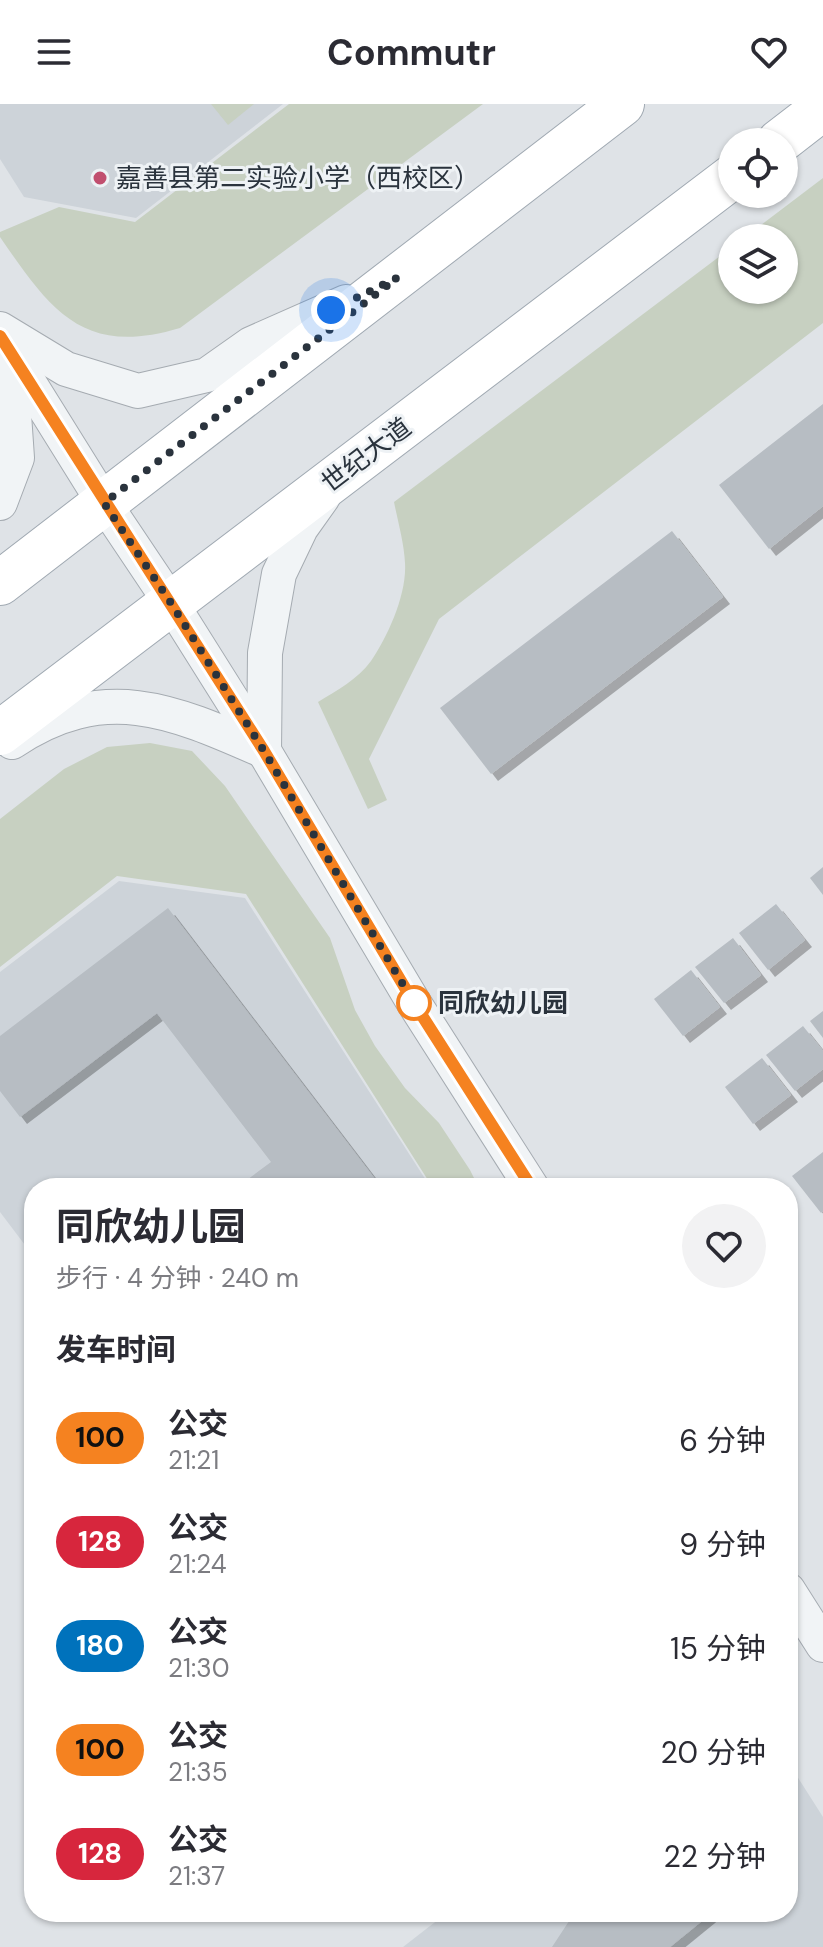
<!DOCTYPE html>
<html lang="zh">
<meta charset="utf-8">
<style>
:root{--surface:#fff;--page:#f2f2f3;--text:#2b2b33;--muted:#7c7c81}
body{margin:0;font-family:"DM Sans","Noto Sans SC",sans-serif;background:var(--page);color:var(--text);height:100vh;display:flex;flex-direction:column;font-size:30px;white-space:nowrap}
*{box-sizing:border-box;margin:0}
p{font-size:26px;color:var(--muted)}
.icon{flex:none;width:44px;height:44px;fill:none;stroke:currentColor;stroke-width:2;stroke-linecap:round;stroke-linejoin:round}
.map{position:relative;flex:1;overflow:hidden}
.panel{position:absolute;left:24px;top:1074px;width:774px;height:744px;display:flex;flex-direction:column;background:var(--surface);border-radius:32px;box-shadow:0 2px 6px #0004}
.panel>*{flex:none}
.badge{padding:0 16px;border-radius:26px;font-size:28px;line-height:52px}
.fabs{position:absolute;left:718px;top:24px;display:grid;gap:16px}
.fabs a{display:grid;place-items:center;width:80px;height:80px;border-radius:50%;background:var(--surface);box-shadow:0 2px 6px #0004;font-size:40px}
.you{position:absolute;width:40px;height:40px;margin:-20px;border:6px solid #fff;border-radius:50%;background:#1a73e8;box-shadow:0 0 0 12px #1a73e833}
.map>.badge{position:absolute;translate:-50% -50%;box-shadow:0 0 0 4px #fff}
h2{padding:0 32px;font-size:30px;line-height:72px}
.round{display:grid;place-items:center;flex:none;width:84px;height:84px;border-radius:42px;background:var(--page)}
.overview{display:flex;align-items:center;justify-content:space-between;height:136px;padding:0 32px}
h1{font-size:38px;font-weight:700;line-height:60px}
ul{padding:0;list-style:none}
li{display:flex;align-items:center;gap:24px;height:104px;padding:0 32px}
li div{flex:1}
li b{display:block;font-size:30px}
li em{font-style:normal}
li .badge{min-width:88px;font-weight:700;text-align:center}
header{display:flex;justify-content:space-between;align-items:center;height:104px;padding:0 32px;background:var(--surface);font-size:36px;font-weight:700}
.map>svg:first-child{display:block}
.built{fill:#cdd3d9}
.green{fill:#c7d0c1}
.building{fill:#b7bdc3;filter:url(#shadow)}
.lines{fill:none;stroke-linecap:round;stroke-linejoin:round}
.tertiary-casing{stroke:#a5abb1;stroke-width:36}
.primary-casing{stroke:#a0a9b2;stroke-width:46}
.tertiary{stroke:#f1f4f6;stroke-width:34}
.primary{stroke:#fff;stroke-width:44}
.line-casing{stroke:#fff;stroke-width:18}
.line{stroke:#f58220;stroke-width:12}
.walk{stroke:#2a333d;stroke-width:8;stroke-dasharray:0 14.4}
.poi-dot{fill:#c14f6f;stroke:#eef2f5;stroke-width:3}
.stop-dot{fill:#fff;stroke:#f58220;stroke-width:4}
.labels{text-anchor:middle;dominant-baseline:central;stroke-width:6;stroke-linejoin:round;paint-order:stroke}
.poi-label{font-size:26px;fill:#2a333d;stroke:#eef2f5;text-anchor:start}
.street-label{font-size:26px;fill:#2a333d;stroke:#eef2f5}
.stop-label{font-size:26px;font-weight:bold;fill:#2a333d;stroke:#eef2f5;text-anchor:start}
</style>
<header><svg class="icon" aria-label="menu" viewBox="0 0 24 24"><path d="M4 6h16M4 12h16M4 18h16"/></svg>Commutr<svg class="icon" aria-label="heart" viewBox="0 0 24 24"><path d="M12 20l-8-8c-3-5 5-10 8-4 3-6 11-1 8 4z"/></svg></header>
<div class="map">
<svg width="823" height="1843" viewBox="0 0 823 1843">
<defs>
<filter id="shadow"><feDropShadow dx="7" dy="7" stdDeviation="0" flood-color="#0004"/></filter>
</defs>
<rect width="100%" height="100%" fill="#dfe3e7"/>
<!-- built -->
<g class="built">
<polygon points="0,0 283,0 136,114 24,93 0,55"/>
<polygon points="119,777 245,794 431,1084 34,1084 34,1153 0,1108 0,868"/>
<polygon points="788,1658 823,1713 823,1843 403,1843 448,1808 788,1808"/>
</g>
<!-- green -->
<g class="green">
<polygon points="211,0 254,0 228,21"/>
<path d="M289 0H483L180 224C83 253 51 207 0 133V128L59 103 135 118Z"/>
<path d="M823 74V219L439 515 369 655 387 696 368 705 318 598C336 587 358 575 371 557 388 532 407 490 405 459 404 439 398 418 394 398L732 143V186H784V134H744Z"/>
<polygon points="150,639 192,647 225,682 330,834 355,906 375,942 405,984 439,1019 470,1066 479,1084 433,1084 246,790 117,772 0,863 0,715 64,665 107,643"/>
</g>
<!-- building -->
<g class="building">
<polygon points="823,300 823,402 769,445 719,381"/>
<polygon points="672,427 723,493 491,670 440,604"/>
<polygon points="823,763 823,791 810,774"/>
<polygon points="776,800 805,836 768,866 739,829"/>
<polygon points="168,804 375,1075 364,1084 236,1084 271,1058 157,909 20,1013 0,987 0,932"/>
<polygon points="733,834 761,871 724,899 695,863"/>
<polygon points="691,866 720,903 683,932 654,895"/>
<polygon points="823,907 823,934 810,917"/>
<polygon points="803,922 823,947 823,965 795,987 766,951"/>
<polygon points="762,954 791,991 753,1020 725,983"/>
<polygon points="823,1048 823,1107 821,1109 792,1072"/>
<polygon points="575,1808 713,1808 670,1843 552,1843"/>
</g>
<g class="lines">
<!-- tertiary casing -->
<g class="tertiary-casing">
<g id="tertiary">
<polyline points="0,225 66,265 138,287 207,271 251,240 346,198"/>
<polyline points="0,232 104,399 171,499 264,647 414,899 532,1084"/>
<polyline points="0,399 17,354 13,296 2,255"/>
<path d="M12 638C105 576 173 607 264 647"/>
<polyline points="264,647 265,549 279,470 301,424 323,393"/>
<polyline points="788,1486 823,1541"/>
</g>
</g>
<!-- primary casing -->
<g class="primary-casing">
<g id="primary">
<polyline points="779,38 823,4"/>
<polyline points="0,479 622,0"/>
<polyline points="0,629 732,73"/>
</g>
</g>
<!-- tertiary -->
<use href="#tertiary" class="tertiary"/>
<!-- primary -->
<use href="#primary" class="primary"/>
</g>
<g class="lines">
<!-- line casing -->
<g class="line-casing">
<polyline id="line" points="0,232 264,647 414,899 532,1084"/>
</g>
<!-- line -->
<use href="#line" class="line"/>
<!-- walk -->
<polyline class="walk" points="331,206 397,174 104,399 171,499 264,647 414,899"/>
</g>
<!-- markers -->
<circle class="poi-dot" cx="100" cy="74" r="8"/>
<circle class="stop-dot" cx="414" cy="899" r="16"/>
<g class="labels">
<!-- poi labels -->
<g class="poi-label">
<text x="116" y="74">嘉善县第二实验小学（西校区）</text>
</g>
<!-- street labels -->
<g class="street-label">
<text transform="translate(366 351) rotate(-37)">世纪大道</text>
</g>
<!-- stop labels -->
<g class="stop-label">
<text x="438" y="899">同欣幼儿园</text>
</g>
</g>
</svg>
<div class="fabs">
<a><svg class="icon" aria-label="locate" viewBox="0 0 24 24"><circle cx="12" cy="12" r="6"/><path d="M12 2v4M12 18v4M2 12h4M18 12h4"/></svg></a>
<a><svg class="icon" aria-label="layers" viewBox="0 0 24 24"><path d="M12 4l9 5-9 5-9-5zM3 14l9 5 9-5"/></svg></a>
</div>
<div class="you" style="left:331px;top:206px"></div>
<section class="panel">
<div class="overview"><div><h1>同欣幼儿园</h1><p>步行 · 4 分钟 · 240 m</p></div><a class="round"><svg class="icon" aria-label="heart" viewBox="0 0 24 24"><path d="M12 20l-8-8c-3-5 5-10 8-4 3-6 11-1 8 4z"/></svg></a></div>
<h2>发车时间</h2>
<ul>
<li><span class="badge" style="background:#f58220;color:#111">100</span><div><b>公交</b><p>21:21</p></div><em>6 分钟</em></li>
<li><span class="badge" style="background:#d7263d;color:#fff">128</span><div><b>公交</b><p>21:24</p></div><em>9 分钟</em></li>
<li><span class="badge" style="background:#0072bc;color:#fff">180</span><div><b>公交</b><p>21:30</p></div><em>15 分钟</em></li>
<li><span class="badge" style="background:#f58220;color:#111">100</span><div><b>公交</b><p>21:35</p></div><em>20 分钟</em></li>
<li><span class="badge" style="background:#d7263d;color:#fff">128</span><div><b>公交</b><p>21:37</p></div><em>22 分钟</em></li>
</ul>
</section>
</div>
